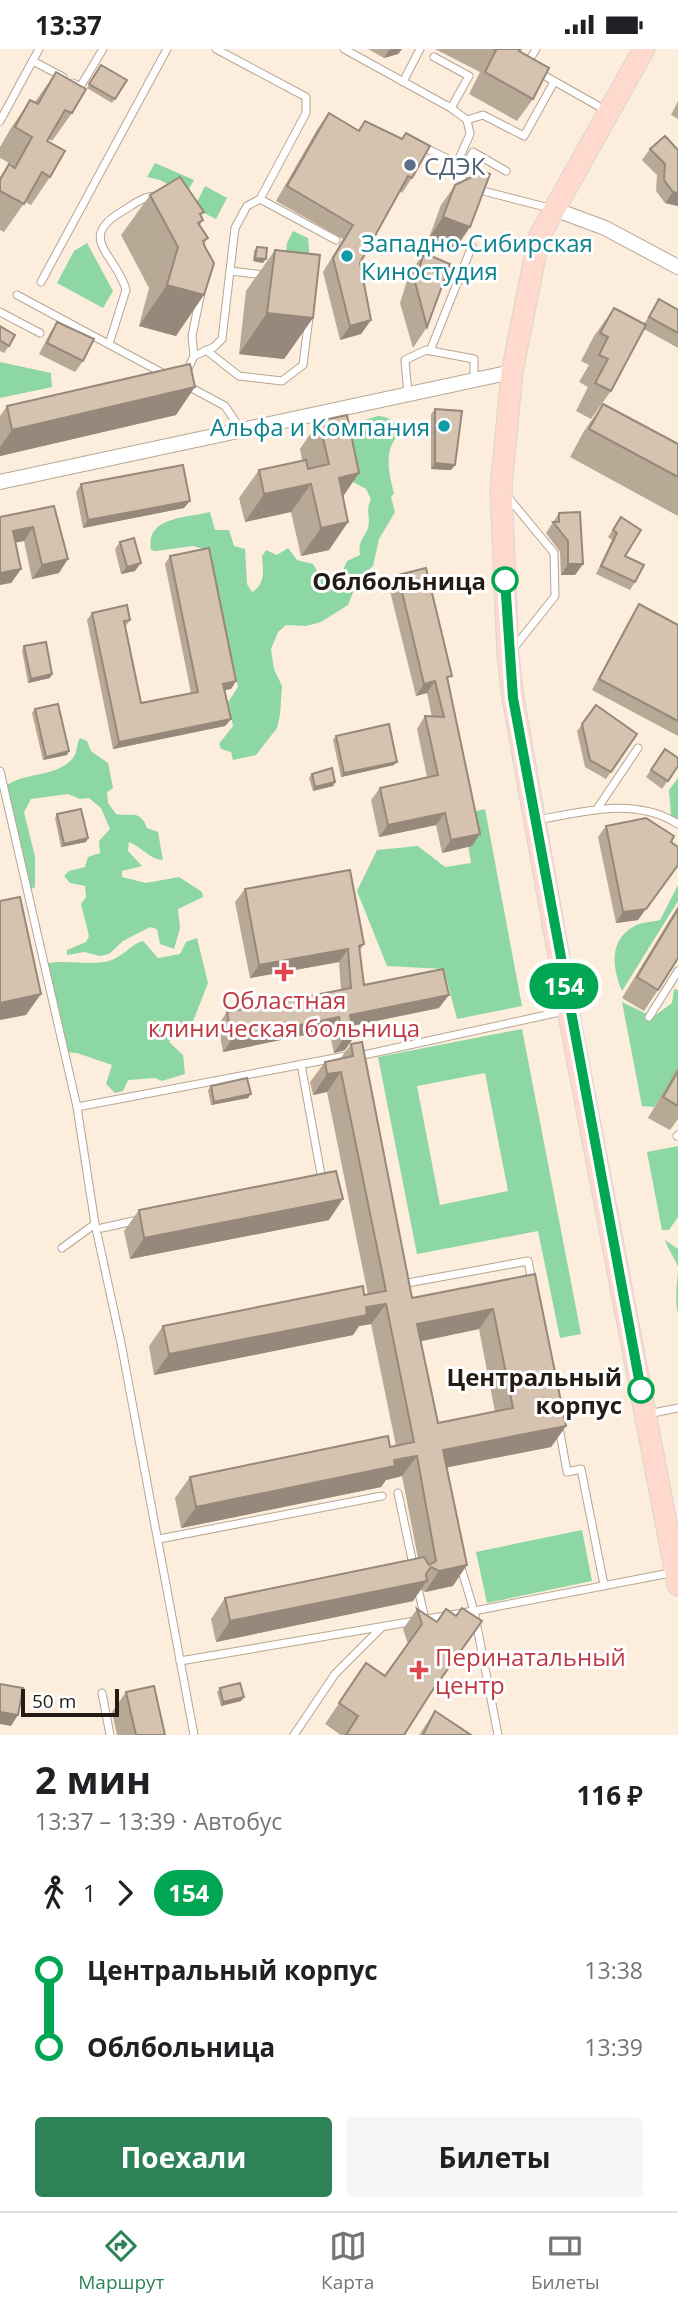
<!DOCTYPE html>
<html lang="ru">
<meta charset="utf-8">
<style>
:root{--surface:#fff;--page:#f6f6f6;--text:#202124;--muted:#757577;--line:#e0e0e0;--accent:#2d8357}
body{margin:0;font-family:"Open Sans",sans-serif;background:var(--page);color:var(--text);height:100vh;display:flex;flex-direction:column;font-size:26px;white-space:nowrap}
*{box-sizing:border-box;margin:0}
p{font-size:23px;color:var(--muted)}
.icon{flex:none;width:38px;height:38px;fill:none;stroke:currentColor;stroke-width:2;stroke-linecap:round;stroke-linejoin:round}
.map{position:relative;height:1686px;overflow:hidden}
.sheet{display:flex;flex-direction:column;background:var(--surface);flex:1}
.sheet>*{flex:none}
.badge{padding:0 14px;border-radius:23px;font-size:24px;line-height:46px}
.scale{position:absolute;left:21px;bottom:18px;width:98px;box-sizing:border-box;padding-left:7px;border:4px solid #231c15;border-top:0;font-size:19px;line-height:24px;white-space:nowrap;color:#231c15;-webkit-text-stroke:5px #fff;paint-order:stroke}
.map>.badge{position:absolute;translate:-50% -50%;box-shadow:0 0 0 4px #fff}
.legs{display:flex;align-items:center;gap:10px;height:77px;padding:0 35px;font-size:23px}
.legs p{margin-inline-start:auto}
.headline{display:flex;align-items:center;justify-content:space-between;height:119px;padding:0 35px}
h1{font-size:38px;font-weight:700;line-height:52px}
.action{display:flex;gap:14px;margin-top:auto;padding:14px 35px}
.action a{flex:1;height:80px;border-radius:7px;background:var(--accent);color:#fff;font-size:28px;font-weight:700;line-height:80px;text-align:center}
.action a+a{background:var(--page);color:var(--text)}
ul{padding:0 35px;list-style:none}
li{display:flex;align-items:center;gap:24px;height:77px;font-size:26px}
li i{display:grid;place-items:center;width:10px;height:100%;margin:0 9px;background:currentColor}
li i::after{content:'';width:18px;height:18px;margin:-9px;border:5px solid;border-radius:50%;background:var(--surface)}
li p{margin-inline-start:auto}
li:first-child i{background:linear-gradient(#0000 50%,currentColor 0)}
li:last-child i{background:linear-gradient(currentColor 50%,#0000 0)}
.status{display:flex;justify-content:space-between;align-items:center;height:49px;padding:0 35px;background:var(--surface);direction:ltr}
.status svg{height:19px;fill:currentColor}
.tabs{display:flex;justify-content:space-around;align-items:center;height:98px;border-top:2px solid var(--line);background:var(--surface);font-size:19px;color:var(--muted)}
.tabs a{display:grid;justify-items:center;gap:4px}
.tabs .selected{color:var(--accent)}
.map>svg:first-child{display:block}
.green{fill:#8cd7a3;fill-rule:evenodd}
.lines{fill:none;stroke-linecap:round;stroke-linejoin:round}
.service-casing{stroke:#b7a592;stroke-width:9}
.minor-casing{stroke:#b7a592;stroke-width:16}
.primary-casing{stroke:#d7d6d5;stroke-width:23}
.service{stroke:#fff;stroke-width:7}
.minor{stroke:#fff;stroke-width:14}
.primary{stroke:#fed9cc;stroke-width:21}
.wall{fill:#b8a896;fill-rule:evenodd}
.shaded-wall{fill:#96887a}
.building{fill:#d6c3af;stroke:#96887a;stroke-width:2;fill-rule:evenodd}
.line-1-casing{stroke:#fff;stroke-width:16}
.line-1{stroke:#00a651;stroke-width:10}
.service-dot{fill:#5c6f8a;stroke:#fff;stroke-width:2.5}
.culture-dot{fill:#0f9aa8;stroke:#fff;stroke-width:2.5}
.stop-1-dot{fill:#fff;stroke:#00a651;stroke-width:3.5}
.health-dot{fill:#e0444e;stroke:#fff;stroke-width:2.5}
.labels{text-anchor:middle;dominant-baseline:central;stroke-width:6;stroke-linejoin:round;paint-order:stroke}
.service-label{font-size:24px;fill:#4e5e75;stroke:#fff;text-anchor:start}
.culture-label{font-size:24px;fill:#0d838f;stroke:#fff;text-anchor:start}
.stop-label{font-size:24px;font-weight:bold;fill:#231c15;stroke:#fff;text-anchor:end}
.health-label{font-size:24px;fill:#be3a42;stroke:#fff}
</style>
<div class="status"><b>13:37</b><svg viewBox="0 0 49 12"><path d="M0 12V9h3v3zM5 12V6h3v6zM10 12V3h3v9zM15 12V0h3v12zM26 1h20v11H26zM47 4h2v5h-2z"/></svg></div>
<div class="map">
<svg width="678" height="1686" viewBox="0 0 678 1686">
<rect width="100%" height="100%" fill="#fceddd"/>
<!-- green -->
<g class="green">
<polygon points="155,114 194,131 186,145 160,131 147,128"/>
<polygon points="205,137 227,149 216,170 194,159"/>
<polygon points="293,182 308,189 311,225 285,215 287,194"/>
<polygon points="87,194 113,242 103,259 57,234 74,202"/>
<polygon points="0,313 51,324 52,338 0,349"/>
<path d="M378 367C391 368 396 373 399 386 383 400 389 425 394 444L391 448 395 463 379 490 373 517 358 531 348 556 321 573 306 577 286 576 278 583 271 600 274 620 282 637 280 666 277 679 256 706 233 711 231 703 221 700 219 695 233 677 228 653 238 638 208 501 193 497 156 502 151 501C145 467 188 469 210 463L215 481H229L234 497 245 500 247 535 252 543C266 535 263 520 262 507L266 501 277 506 288 499 297 511 313 515 322 530 341 526 347 512 360 506C358 492 363 491 368 479 371 469 365 462 371 450L366 440 349 431 348 376Z"/>
<path d="M80 689 87 692 91 702 108 714 113 739 107 743 108 754 116 765C132 768 140 760 147 779L158 783 163 811C149 810 142 798 129 793L128 802 142 817 122 822V828L146 834 179 828 202 843 203 848 178 860 180 879 174 900 160 895 157 880 150 878 123 892 109 905 99 907 85 903 67 906V901L86 893 89 887 81 855 86 848 85 837 70 834 64 827 69 822 85 818 88 808 100 804 99 792 110 780 101 759 89 749 80 750 68 745 31 750 24 763 35 808V838L29 841 7 736C26 723 58 728 73 709 78 703 76 695 80 689Z"/>
<polygon points="678,729 678,771 671,766 669,741"/>
<polygon points="485,760 522,957 457,970 444,920 387,917 357,842 377,801 418,797 445,818 471,814 463,765"/>
<path d="M678 836V852L622 942C613 921 608 892 633 878 640 873 652 873 660 871Z"/>
<path d="M197 889 208 934 192 975 174 985 169 993 183 1006 185 1025 162 1032 155 1029 128 1031 123 1042 115 1044 106 1035 112 1016 77 1004 62 1003 43 915C65 910 88 917 109 912 123 908 131 895 143 892L158 909 180 905 186 893Z"/>
<polygon points="674,940 678,941 678,1021 654,1058 642,1057 622,953 653,968 672,954"/>
<path d="M522 980 581 1285 560 1289 538 1182 417 1205 378 1008ZM485 1024 508 1142 440 1156 417 1037Z"/>
<polygon points="678,1097 678,1168 669,1181 662,1181 647,1103"/>
<path d="M665 1191 678 1200V1265C674 1249 678 1231 678 1218 675 1209 668 1201 665 1191Z"/>
<polygon points="582,1481 592,1532 487,1554 476,1503"/>
</g>
<g class="lines">
<!-- service casing -->
<g class="service-casing">
<g id="service">
<polyline points="216,0 306,48 306,64 260,150"/>
<polyline points="344,0 451,59 467,71 470,85 453,123"/>
<polyline points="434,8 469,27 451,59"/>
<polyline points="33,12 63,28"/>
<polyline points="527,15 536,0"/>
<polyline points="538,23 607,62"/>
<polyline points="403,33 420,0"/>
<polyline points="73,34 80,38 103,0"/>
<polyline points="467,71 483,66 524,87 554,33"/>
<polyline points="0,72 39,0"/>
<polyline points="423,98 446,109 455,127 483,142 553,160"/>
<polyline points="459,129 473,103 506,122"/>
<polyline points="230,222 264,226"/>
<polyline points="41,233 167,0"/>
<polyline points="17,246 166,326"/>
<polyline points="0,263 40,284"/>
<path d="M109 295 126 241C117 206 76 190 121 163 133 156 143 147 156 147"/>
<polyline points="206,301 239,327 282,332 303,316 309,268"/>
<polyline points="430,302 472,197"/>
<polyline points="194,307 192,287 201,243"/>
<polyline points="186,324 194,307 214,298 222,290 235,179 247,157 260,150 336,191"/>
<polyline points="186,336 225,357 241,381"/>
<polyline points="408,345 405,311 426,301 474,310 474,331"/>
<polyline points="507,447 554,504 555,547 513,600"/>
<polyline points="0,722 77,1058 95,1175 121,1294 194,1686"/>
<polyline points="597,760 638,699"/>
<path d="M538 771C585 762 636 748 678 775"/>
<polyline points="649,968 678,922"/>
<polyline points="359,1007 565,962"/>
<polyline points="301,1015 322,1131"/>
<polyline points="77,1058 351,1006"/>
<polyline points="677,1087 678,1086"/>
<polyline points="102,1179 138,1171"/>
<polyline points="62,1199 95,1175"/>
<polyline points="402,1235 528,1212 532,1232"/>
<polyline points="648,1365 678,1359"/>
<polyline points="559,1378 567,1423 581,1420 604,1536"/>
<polyline points="398,1444 414,1520"/>
<polyline points="159,1490 382,1447"/>
<polyline points="460,1515 474,1562 498,1686"/>
<polyline points="419,1544 425,1570"/>
<polyline points="180,1612 474,1562 675,1523"/>
<polyline points="102,1644 110,1686"/>
<polyline points="294,1686 335,1625 382,1578"/>
</g>
</g>
<!-- minor casing -->
<g class="minor-casing">
<g id="minor">
<polyline points="554,160 605,179 678,218"/>
<polyline points="0,433 512,323"/>
</g>
</g>
<!-- primary casing -->
<g class="primary-casing">
<polyline id="primary" points="644,0 539,188 512,323 501,440 508,606 513,649 572,982 678,1536"/>
</g>
<!-- service -->
<use href="#service" class="service"/>
<!-- minor -->
<use href="#minor" class="minor"/>
<!-- primary -->
<use href="#primary" class="primary"/>
</g>
<!-- wall -->
<g class="wall">
<polygon points="368,0 402,0 398,5 384,9"/>
<polygon points="435,0 521,0 519,2 533,50 517,72 469,45 480,23"/>
<polygon points="101,16 127,31 112,54 87,39"/>
<polygon points="56,23 72,64 52,92 48,90 47,92 50,128 31,156 25,153 4,183 0,181 0,128 9,115 12,117 13,116 0,109 0,98 11,79 30,51 35,53"/>
<polygon points="678,52 678,70 671,66"/>
<polygon points="329,64 358,81 365,72 412,129 402,144 399,142 360,214 371,271 361,285 340,291 323,223 343,190 276,152 318,79"/>
<polygon points="650,100 678,101 678,157 665,154 656,142 657,126 642,111"/>
<polygon points="455,136 456,199 429,189 441,156"/>
<polygon points="150,146 201,167 203,171 200,176 208,189 204,195 176,287 139,277 149,239 121,186"/>
<polygon points="257,198 263,214 253,212 254,202"/>
<polygon points="275,201 313,269 284,310 239,305 246,242"/>
<polygon points="424,204 427,278 413,299 400,254 409,225"/>
<polygon points="659,250 678,261 678,299 644,280 611,342 591,370 576,362 588,338 579,333 589,316 581,312 594,287 614,259 644,275"/>
<polygon points="57,273 83,312 75,323 39,305 50,284"/>
<polygon points="0,277 9,297 4,304 0,302"/>
<polygon points="603,355 678,395 678,467 570,408 584,382"/>
<polygon points="7,357 176,366 0,407 0,367"/>
<polygon points="435,360 455,416 451,421 431,420 431,365"/>
<polygon points="319,372 343,448 348,473 329,501 301,507 291,463 245,473 239,449 259,421 302,411 300,400"/>
<polygon points="81,435 184,459 83,479 76,443"/>
<polygon points="54,457 59,524 32,530 24,492 15,493 21,520 11,534 0,468"/>
<polygon points="559,464 583,515 575,526 561,526 560,503 546,484"/>
<polygon points="621,468 625,507 635,533 630,541 596,525 612,491 608,488"/>
<polygon points="120,493 135,522 121,525 115,500"/>
<polygon points="170,507 236,632 231,640 225,641 231,670 225,677 113,700 87,571 92,564 130,571 125,578 141,654 191,644 165,515"/>
<polygon points="398,526 448,633 472,797 442,804 436,776 379,788 371,751 380,739 427,728 417,680 425,667 432,668 427,644 416,647 389,538"/>
<polygon points="639,555 678,576 678,687 592,641 632,566"/>
<polygon points="24,597 52,625 50,629 28,634 22,601"/>
<polygon points="596,656 637,685 606,730 585,718 577,682"/>
<polygon points="35,660 67,706 43,711 32,664"/>
<polygon points="336,687 394,716 341,728 333,691"/>
<polygon points="665,700 678,717 662,740 646,728"/>
<polygon points="312,725 335,733 333,737 313,742 309,729"/>
<polygon points="57,765 88,789 86,793 61,798 55,769"/>
<polygon points="606,777 671,793 638,871 616,874 598,788"/>
<polygon points="245,840 364,895 360,901 364,936 439,959 352,977 354,988 345,1001 334,1004 329,981 223,1003 218,976 227,963 341,941 339,913 250,929 235,853"/>
<polygon points="678,857 678,909 658,941 644,962 622,949"/>
<path d="M351 995 412 1249 535 1225 566 1377 551 1398 447 1418 453 1537 425 1543 421 1540 413 1552 216 1593 211 1570 225 1549 418 1509 402 1427 386 1431 381 1438 181 1479 175 1449 190 1428 396 1397 371 1275 359 1277 353 1286 154 1326 149 1297 163 1277 368 1246 327 1043 313 1046 310 1033 325 1013 340 1010ZM479 1280 495 1363 438 1374 421 1292Z"/>
<polygon points="678,1018 678,1070 670,1081 648,1069"/>
<polygon points="211,1037 248,1049 211,1056 208,1041"/>
<polygon points="139,1161 329,1171 130,1210 124,1182"/>
<polygon points="417,1560 437,1573 428,1648 404,1686 341,1686 325,1675 366,1614 385,1627 408,1595 403,1580"/>
<polygon points="220,1639 244,1648 241,1652 221,1657 217,1643"/>
<polygon points="126,1643 165,1686 117,1686 112,1663"/>
<polygon points="435,1662 471,1686 419,1686"/>
</g>
<!-- shaded-wall -->
<g class="shaded-wall">
<polygon points="390,0 402,0 398,5 384,9"/>
<polygon points="673,143 678,144 678,157 665,154"/>
<polygon points="443,168 470,178 456,199 429,189"/>
<polygon points="255,209 266,210 263,214 253,212"/>
<polygon points="167,236 204,246 176,287 139,277"/>
<polygon points="267,264 313,269 284,310 239,305"/>
<polygon points="371,271 361,285 340,291 350,277"/>
<polygon points="195,338 176,366 0,407 0,398 12,381"/>
<polygon points="435,414 455,416 451,421 431,420"/>
<polygon points="359,424 340,452 339,429"/>
<polygon points="311,435 291,463 245,473 264,445"/>
<polygon points="190,452 184,459 83,479 88,471"/>
<polygon points="348,473 329,501 301,507 321,479"/>
<polygon points="33,478 24,492 3,496 13,482"/>
<polygon points="68,510 59,524 32,530 42,516"/>
<polygon points="141,514 135,522 121,525 127,518"/>
<polygon points="568,515 583,515 575,526 561,526"/>
<polygon points="21,520 11,534 0,536 0,524"/>
<polygon points="52,625 50,629 28,634 31,630"/>
<polygon points="236,632 231,640 218,642 223,635"/>
<polygon points="435,632 427,644 416,647 424,635"/>
<polygon points="231,670 225,677 113,700 119,693"/>
<polygon points="69,702 67,706 43,711 46,708"/>
<polygon points="397,713 394,716 341,728 344,724"/>
<polygon points="335,733 333,737 313,742 315,738"/>
<polygon points="445,764 436,776 379,788 388,776"/>
<polygon points="480,785 472,797 442,804 451,791"/>
<polygon points="88,789 86,793 61,798 64,795"/>
<polygon points="678,816 638,871 616,874 623,863"/>
<polygon points="348,900 339,913 250,929 259,916"/>
<polygon points="41,945 26,966 0,971 0,954"/>
<polygon points="449,946 439,959 341,979 350,966"/>
<polygon points="339,968 329,981 223,1003 232,990"/>
<polygon points="354,988 345,1001 334,1004 343,990"/>
<polygon points="341,1023 327,1043 313,1046 327,1025"/>
<polygon points="251,1045 248,1049 211,1056 214,1053"/>
<polygon points="343,1150 329,1171 130,1210 144,1189"/>
<polygon points="386,1255 371,1275 359,1277 353,1286 154,1326 169,1305"/>
<polygon points="493,1260 479,1280 403,1296 417,1275"/>
<polygon points="566,1377 551,1398 429,1422 443,1401"/>
<polygon points="417,1407 402,1427 386,1431 381,1438 181,1479 196,1458"/>
<polygon points="467,1516 453,1537 425,1543 439,1522"/>
<polygon points="427,1532 413,1552 216,1593 230,1572"/>
<polygon points="244,1648 241,1652 221,1657 223,1653"/>
<polygon points="0,1663 18,1666 11,1677 0,1675"/>
</g>
<!-- building -->
<g class="building">
<polygon points="493,0 521,0 519,2 549,19 533,50 485,23 496,1"/>
<polygon points="101,16 127,31 115,50 89,35"/>
<polygon points="56,23 86,40 72,64 65,61 47,92 65,102 50,128 42,123 24,155 0,142 0,131 9,115 15,119 32,88 15,78 30,51 38,55"/>
<polygon points="329,64 359,82 365,72 402,90 406,84 430,97 412,129 408,127 360,214 371,271 350,277 333,209 353,176 287,137"/>
<polygon points="665,87 678,101 678,144 673,143 664,131 665,115 650,100"/>
<polygon points="482,123 490,125 470,178 443,168 455,136"/>
<polygon points="180,128 204,163 200,165 203,171 198,174 208,189 203,192 205,198 214,214 204,246 167,236 178,198 150,146"/>
<polygon points="257,198 267,199 266,210 255,209"/>
<polygon points="275,201 320,206 313,269 267,264"/>
<polygon points="424,204 450,215 427,278 415,233"/>
<polygon points="659,250 678,261 678,284 649,268"/>
<polygon points="614,259 646,276 611,342 595,334 608,310 599,306 608,288 600,284"/>
<polygon points="57,273 94,290 83,312 47,294"/>
<polygon points="0,277 15,286 9,297 0,291"/>
<polygon points="190,315 195,338 12,381 7,357"/>
<polygon points="603,355 678,395 678,428 589,380"/>
<polygon points="435,360 462,362 455,416 435,414"/>
<polygon points="347,366 359,424 339,429 348,473 321,479 311,435 264,445 259,421 306,411 308,420 329,415 319,372"/>
<polygon points="183,416 190,452 88,471 81,435"/>
<polygon points="54,457 68,510 42,516 33,478 13,482 21,520 0,524 0,468"/>
<polygon points="580,463 583,515 568,515 568,492 553,473 559,473 559,464"/>
<polygon points="621,468 641,481 625,507 644,516 635,533 601,517 617,484 613,481"/>
<polygon points="134,489 141,514 127,518 120,493"/>
<polygon points="209,499 236,632 223,635 231,670 119,693 92,564 127,556 130,571 124,572 141,654 198,643 170,507"/>
<polygon points="426,519 452,627 447,628 480,785 451,791 445,764 388,776 380,739 438,726 425,667 444,668 435,632 424,635 398,526"/>
<polygon points="639,555 678,576 678,672 599,630"/>
<polygon points="46,593 52,625 31,630 24,597"/>
<polygon points="58,655 69,702 46,708 35,660"/>
<polygon points="596,656 637,685 611,723 590,711 582,675"/>
<polygon points="389,675 397,713 344,724 336,687"/>
<polygon points="665,700 678,709 678,717 668,732 651,721"/>
<polygon points="332,719 335,733 315,738 312,725"/>
<polygon points="81,760 88,789 64,795 57,765"/>
<polygon points="646,769 674,787 671,793 678,798 678,816 646,860 623,863 606,777"/>
<polygon points="350,821 364,895 359,897 364,936 443,920 449,946 350,966 354,988 343,990 339,968 232,990 227,963 351,939 348,900 259,916 245,840"/>
<polygon points="20,848 41,945 0,954 0,852"/>
<polygon points="678,860 678,909 658,941 637,928"/>
<path d="M362 993 412 1249 535 1225 566 1377 443 1401 467 1516 439 1522 431 1518 426 1525 427 1532 230 1572 225 1549 424 1508 429 1516 436 1512 417 1407 394 1411 395 1417 196 1458 190 1428 388 1387 390 1398 414 1393 386 1255 366 1258 367 1266 169 1305 163 1277 363 1237 364 1246 386 1242 341 1023 327 1025 325 1013 353 1007 351 995ZM493 1260 513 1359 438 1374 417 1275Z"/>
<polygon points="678,1022 678,1057 663,1048"/>
<polygon points="247,1029 251,1045 214,1053 211,1037"/>
<polygon points="336,1122 343,1150 144,1189 139,1161"/>
<polygon points="462,1559 482,1572 430,1645 404,1686 346,1686 358,1667 339,1654 366,1614 385,1627 422,1575 417,1560 437,1573 446,1560 456,1567"/>
<polygon points="240,1634 244,1648 223,1653 220,1639"/>
<polygon points="0,1635 23,1639 18,1666 0,1663"/>
<polygon points="154,1637 165,1686 136,1686 126,1643"/>
<polygon points="435,1662 471,1686 423,1686"/>
</g>
<g class="lines">
<!-- line-1 casing -->
<g class="line-1-casing">
<polyline id="line-1" points="505,531 513,649 641,1341"/>
</g>
<!-- line-1 -->
<use href="#line-1" class="line-1"/>
</g>
<!-- markers -->
<circle class="service-dot" cx="410" cy="116" r="7"/>
<g class="culture-dot">
<circle cx="347" cy="207" r="7"/>
<circle cx="444" cy="377" r="7"/>
</g>
<g class="stop-1-dot">
<circle cx="505" cy="531" r="12"/>
<circle cx="641" cy="1341" r="12"/>
</g>
<g class="health-dot">
<path d="M280.5 912.5h7v7h7v7h-7v7h-7v-7h-7v-7h7z"/>
<path d="M415.5 1610.5h7v7h7v7h-7v7h-7v-7h-7v-7h7z"/>
</g>
<g class="labels">
<!-- service labels -->
<g class="service-label">
<text x="424" y="116">СДЭК</text>
</g>
<!-- culture labels -->
<g class="culture-label">
<text x="361" y="193">Западно-Сибирская<tspan x="361" dy="28">Киностудия</tspan></text>
<text x="430" y="377" text-anchor="end">Альфа и Компания</text>
</g>
<!-- stop labels -->
<g class="stop-label">
<text x="486" y="531">Облбольница</text>
<text x="622" y="1327">Центральный<tspan x="622" dy="28">корпус</tspan></text>
</g>
<!-- health labels -->
<g class="health-label">
<text x="284" y="950">Областная<tspan x="284" dy="28">клиническая больница</tspan></text>
<text x="435" y="1607" text-anchor="start">Перинатальный<tspan x="435" dy="28">центр</tspan></text>
</g>
</g>
</svg>
<div class="scale">50 m</div>
<b class="badge" style="left:564px;top:937px;background:#00a651;color:#fff">154</b>
</div>
<section class="sheet">
<div class="headline"><div><h1>2 мин</h1><p>13:37 – 13:39 · Автобус</p></div><b>116 ₽</b></div>
<div class="legs"><svg class="icon" aria-label="walk" viewBox="0 0 24 24"><circle cx="13" cy="4" r="2"/><path d="M13 8l-2 6 4 7M11 14l-3 7M7 12l3-4h3l4 4"/></svg>1<svg class="icon" aria-label="forward" viewBox="0 0 24 24"><path d="M9 5l7 7-7 7"/></svg><b class="badge" style="background:#00a651;color:#fff">154</b></div>
<ul>
<li><i style="color:#00a651"></i><b>Центральный корпус</b><p>13:38</p></li>
<li><i style="color:#00a651"></i><b>Облбольница</b><p>13:39</p></li>
</ul>
<div class="action"><a>Поехали</a><a>Билеты</a></div>
</section>
<nav class="tabs">
<a class="selected"><svg class="icon" aria-label="directions" viewBox="0 0 24 24"><path d="M12 3l9 9-9 9-9-9zM9 14v-3h6M13 9l2 2-2 2"/></svg>Маршрут</a>
<a><svg class="icon" aria-label="map" viewBox="0 0 24 24"><path d="M3 6l6-2 6 2 6-2v14l-6 2-6-2-6 2zM9 4v14M15 6v14"/></svg>Карта</a>
<a><svg class="icon" aria-label="tickets" viewBox="0 0 24 24"><path d="M3 7h18v10H3zM15 7v10"/></svg>Билеты</a>
</nav>
